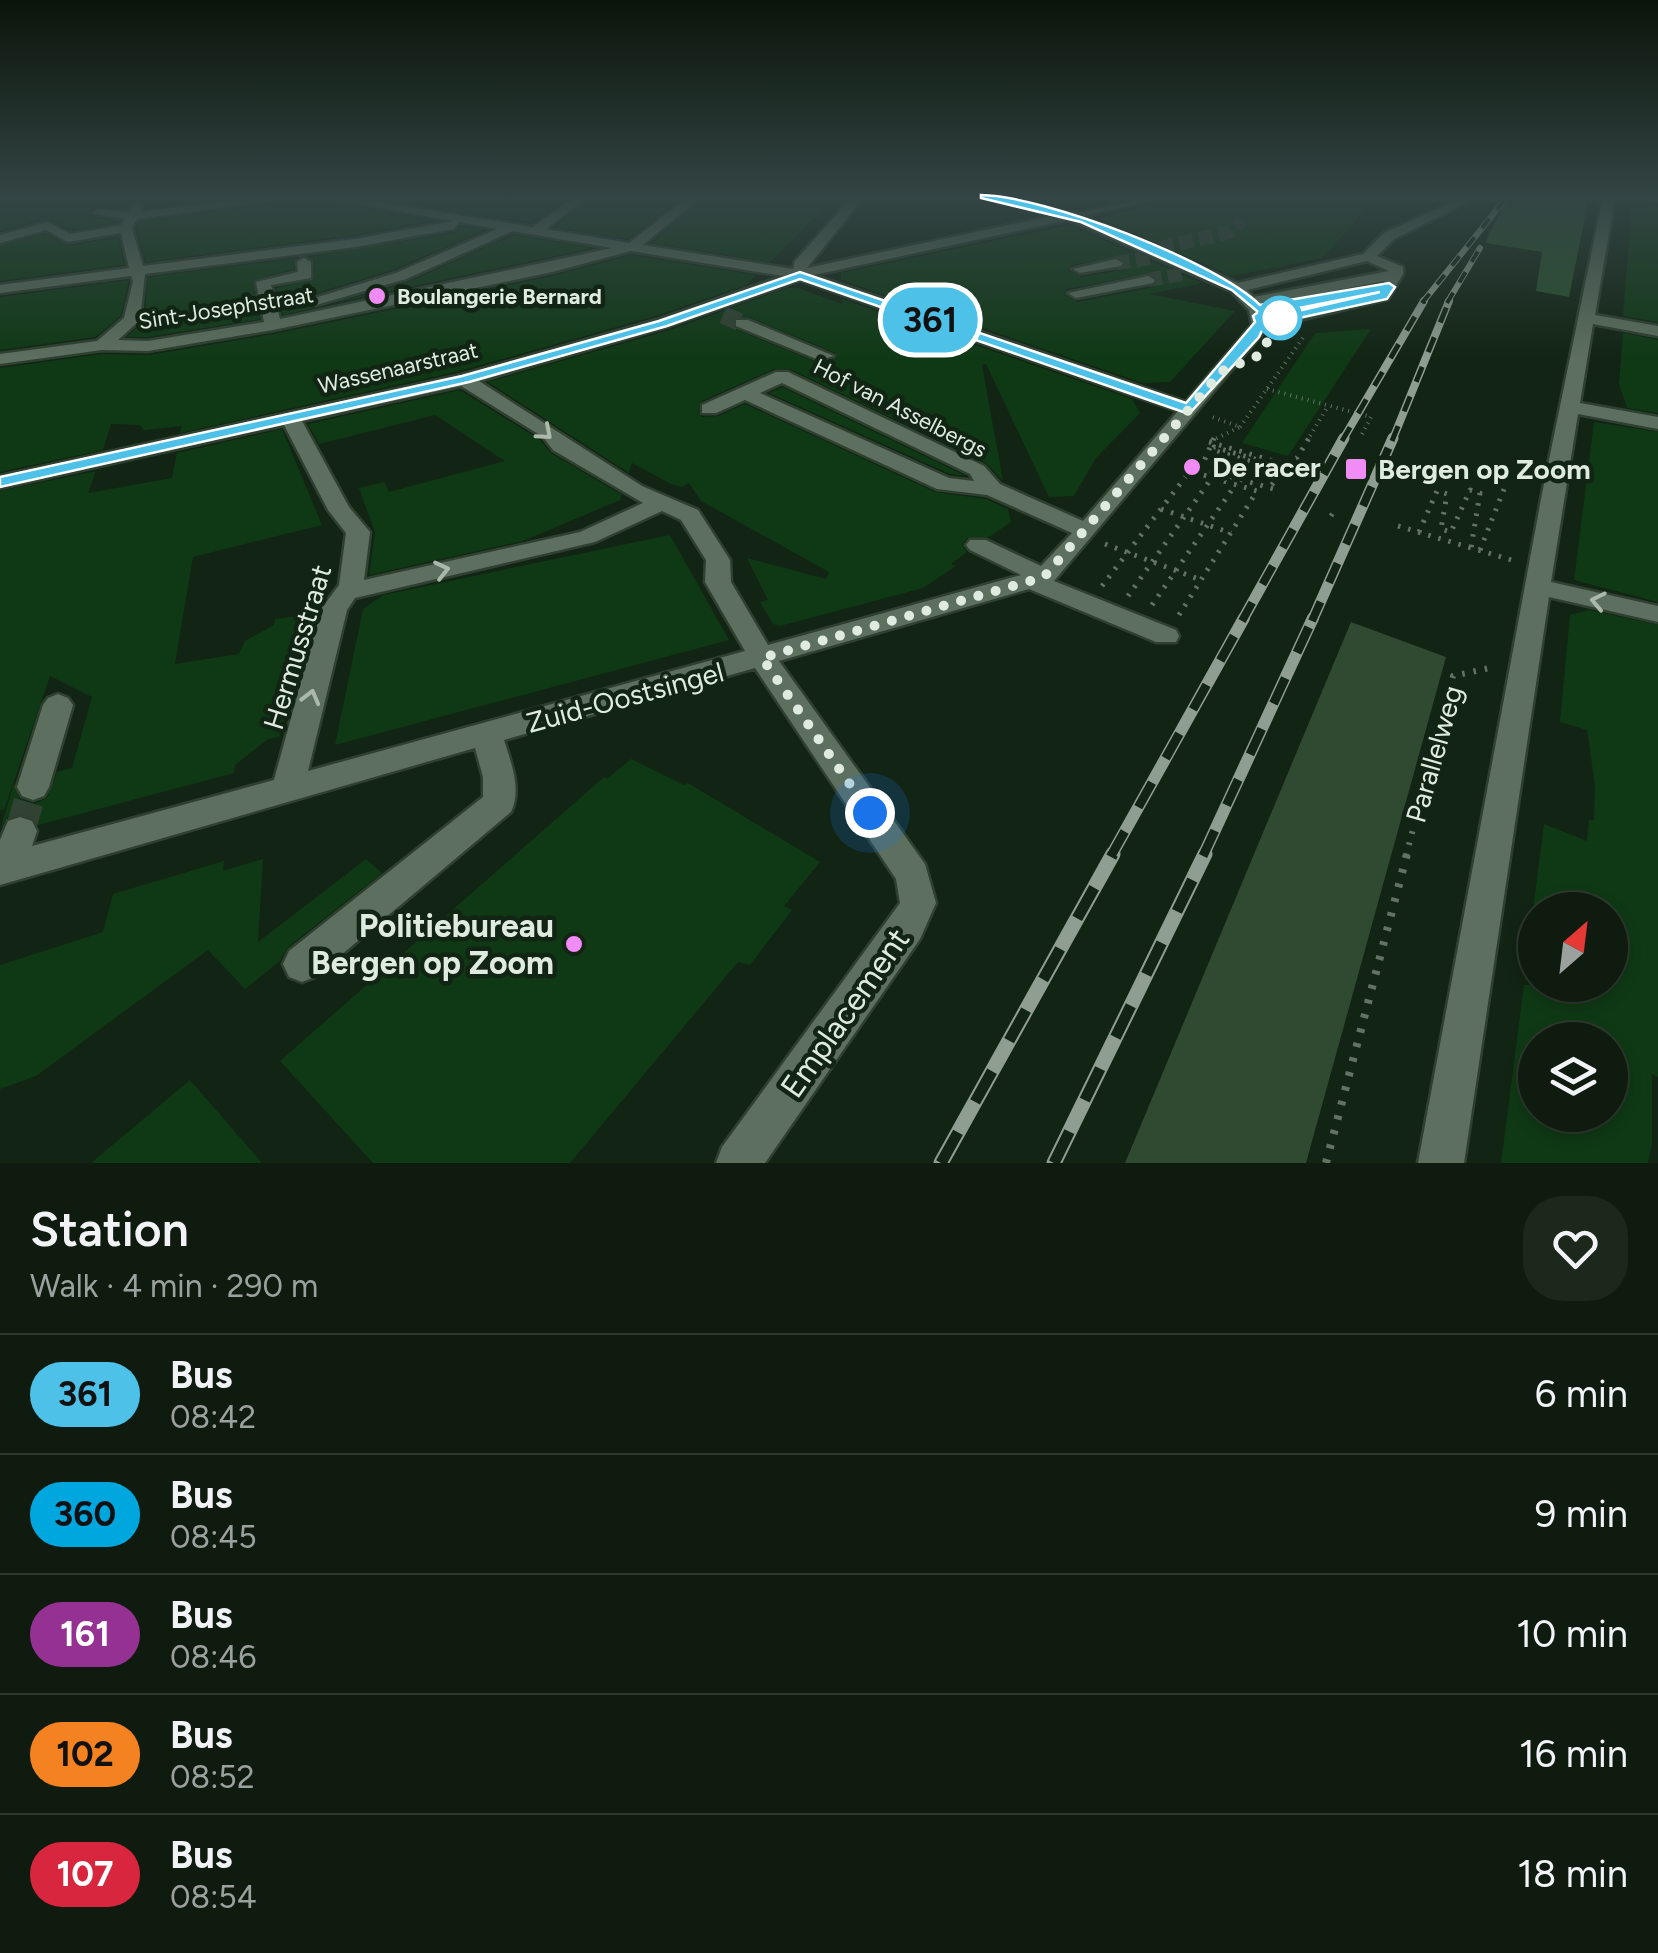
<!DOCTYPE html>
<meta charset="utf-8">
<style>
:root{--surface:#0e1b0e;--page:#1c281c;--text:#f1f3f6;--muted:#9ba19e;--line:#2e392e}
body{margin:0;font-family:Figtree,sans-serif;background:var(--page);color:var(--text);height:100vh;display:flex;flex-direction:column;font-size:38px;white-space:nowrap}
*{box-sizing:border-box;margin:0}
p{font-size:32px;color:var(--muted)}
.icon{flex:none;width:55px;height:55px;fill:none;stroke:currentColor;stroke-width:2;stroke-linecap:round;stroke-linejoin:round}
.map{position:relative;height:1163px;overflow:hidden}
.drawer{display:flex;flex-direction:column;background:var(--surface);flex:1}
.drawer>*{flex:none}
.badge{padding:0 20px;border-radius:32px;font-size:35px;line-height:65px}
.needle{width:65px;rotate:28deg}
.buttons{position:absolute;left:1518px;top:892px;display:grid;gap:20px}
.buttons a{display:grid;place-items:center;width:110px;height:110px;border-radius:50%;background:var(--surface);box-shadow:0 5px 15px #0003,0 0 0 2px var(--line);font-size:50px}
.you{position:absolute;width:50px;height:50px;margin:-25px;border:8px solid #fff;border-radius:50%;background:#1a73e8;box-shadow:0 0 0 15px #1a73e833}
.map>.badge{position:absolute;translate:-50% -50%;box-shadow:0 0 0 5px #fff}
.round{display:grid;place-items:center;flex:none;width:105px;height:105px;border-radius:40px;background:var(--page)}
.headline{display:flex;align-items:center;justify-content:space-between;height:170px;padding:0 30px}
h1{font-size:48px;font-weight:600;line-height:75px}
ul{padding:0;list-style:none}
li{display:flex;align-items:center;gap:30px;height:120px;padding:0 30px;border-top:2px solid var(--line)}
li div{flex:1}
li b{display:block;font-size:38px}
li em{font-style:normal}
li .badge{min-width:110px;font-weight:700;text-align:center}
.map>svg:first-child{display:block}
.green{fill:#304931}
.forest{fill:#2a532e}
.building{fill:#0f3915;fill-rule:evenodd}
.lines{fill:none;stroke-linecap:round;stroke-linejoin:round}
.minor-tunnel-far2{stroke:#314232;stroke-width:14;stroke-dasharray:14 6;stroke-linecap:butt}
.minor-tunnel-far1{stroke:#314232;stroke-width:18;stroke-dasharray:18 9;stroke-linecap:butt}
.minor-tunnel{stroke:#314232;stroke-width:30;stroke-dasharray:30 15;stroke-linecap:butt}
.minor-casing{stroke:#2f4030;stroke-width:5}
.major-casing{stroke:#2f4030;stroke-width:5}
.path-far3{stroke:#627263;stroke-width:4;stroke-dasharray:1 5;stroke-linecap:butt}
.path-far2{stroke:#627263;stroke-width:5;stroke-dasharray:2.5 8;stroke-linecap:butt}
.path-far1{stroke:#627263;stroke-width:6;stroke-dasharray:2.5 9;stroke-linecap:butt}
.path{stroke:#627263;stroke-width:8;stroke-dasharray:4 11;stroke-linecap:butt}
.minor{fill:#5d6f5e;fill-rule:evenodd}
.major{fill:#9bc19c;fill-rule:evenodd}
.rail-far4-casing{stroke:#8f9e90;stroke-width:6}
.rail-far3-casing{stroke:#8f9e90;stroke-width:8}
.rail-far2-casing{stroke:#8f9e90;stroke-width:11}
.rail-far1-casing{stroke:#8f9e90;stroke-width:12}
.rail-casing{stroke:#8f9e90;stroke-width:15}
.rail-far4{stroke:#122413;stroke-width:4;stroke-dasharray:12;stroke-linecap:butt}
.rail-far3{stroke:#122413;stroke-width:5;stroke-dasharray:16;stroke-linecap:butt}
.rail-far2{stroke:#122413;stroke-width:8;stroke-dasharray:21;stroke-linecap:butt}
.rail-far1{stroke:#122413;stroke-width:9;stroke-dasharray:28;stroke-linecap:butt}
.rail{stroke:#122413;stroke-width:11;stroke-dasharray:35;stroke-linecap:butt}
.oneway{stroke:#abb9ab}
.line{fill:#4ec1e8;stroke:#fff;stroke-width:2.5;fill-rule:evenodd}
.walk{stroke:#dfebdf;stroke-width:10;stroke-dasharray:0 18}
.poi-dot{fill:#f18bf5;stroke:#122413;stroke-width:4}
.stop-dot{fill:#fff;stroke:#4ec1e8;stroke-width:5}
.labels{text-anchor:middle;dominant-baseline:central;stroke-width:9;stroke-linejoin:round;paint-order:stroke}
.far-poi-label{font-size:22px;font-weight:bold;fill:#dfebdf;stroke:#122413;text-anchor:start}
.far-street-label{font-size:22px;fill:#dfebdf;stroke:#122413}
.poi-label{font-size:28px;font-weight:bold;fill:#dfebdf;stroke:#122413;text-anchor:start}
.street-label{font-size:28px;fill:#dfebdf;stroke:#122413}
.near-poi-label{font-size:32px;font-weight:bold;fill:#dfebdf;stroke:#122413;text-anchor:end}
.near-street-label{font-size:32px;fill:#dfebdf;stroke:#122413}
</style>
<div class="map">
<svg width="1658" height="1163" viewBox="0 0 1658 1163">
<rect width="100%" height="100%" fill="#122413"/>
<!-- green -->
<polygon class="green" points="1351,622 1446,657 1306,1163 1125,1163"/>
<!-- forest -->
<polygon class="forest" points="1508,197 1589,197 1569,297 1536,291 1542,252 1485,243"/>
<!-- building -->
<g class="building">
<polygon points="0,197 79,199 237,197 146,207 137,198 126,208 98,205 88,212 91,217 118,222 71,230 47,218 0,231"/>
<polygon points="301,197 432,221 354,235 146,262 136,228 139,222 298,201"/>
<polygon points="429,197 569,197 532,223 415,204"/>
<polygon points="591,197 682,197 628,239 555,227"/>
<polygon points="704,197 835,197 770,262 652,243"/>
<polygon points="1169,197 1377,197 1322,258 1232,276 1099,218 1166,201"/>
<polygon points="1632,201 1658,205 1658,322 1623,316"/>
<path d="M1069 225 1202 283 1149 294 1235 311 1170 382 1143 383 841 280V273ZM1118 256 1127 262 1122 270 1081 277 1069 270 1072 265ZM1150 273 1159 279 1154 287 1077 302 1064 294 1067 289Z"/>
<polygon points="461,226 484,230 395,269 307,296 304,301 314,308 283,315 276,288 314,280 315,262 309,257 455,233"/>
<polygon points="46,234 69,246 118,237 124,265 0,281 0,246"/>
<polygon points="514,235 592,248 335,303 408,282"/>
<polygon points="631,255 756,275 746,285 656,316 460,371 180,433 182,426 144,430 140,425 111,424 103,450 0,472 0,368 102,354 149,355 274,334 553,276"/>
<polygon points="296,258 294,269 253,280 260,319 148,337 127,337 144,320 148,277"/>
<polygon points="129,280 121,316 95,337 0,350 0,297"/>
<path d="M787 288H798L842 304V299L1132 399 1140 413 1096 458 1074 496 1049 497 986 364 982 365 1003 481 986 463 790 369H774L700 402 698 413 702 417 718 416 745 404 935 492 986 499 1008 509 1011 522 989 537 967 538 962 545 967 552 951 564 956 566 923 588 780 626 773 624 760 602 768 600 747 558 826 579 829 572 701 501 689 483 682 487 671 484 632 463 629 473 488 382 670 330ZM733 317H749L835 353 837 358 818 363 735 329Z"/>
<polygon points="1371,329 1288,456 1242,443 1315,333"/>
<polygon points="1623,333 1658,340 1658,413 1627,408 1619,384"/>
<polygon points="782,387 966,476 950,474 769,393"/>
<polygon points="460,390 540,440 551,453 622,495 620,500 523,541 369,575 375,532 359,488 384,482 389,492 505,461 435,415 319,444 308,424"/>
<polygon points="1594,422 1658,432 1658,602 1574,580"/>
<polygon points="282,429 322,525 193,557 175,664 239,654 245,641 274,625 275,619 313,614 279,737 268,739 235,765 234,773 38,825 33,817 19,813 7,817 0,830 14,783 19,798 34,804 47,798 57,772 72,768 92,697 50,676 4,810 0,810 0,491 96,471 88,493 172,478 177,453"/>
<polygon points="670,535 729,640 335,745 363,609 383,595"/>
<path d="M1589 610 1658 625V1077L1652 1074V1143L1648 1163H1501L1524 985H1610V910H1533L1544 824 1587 841 1589 820H1594L1595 785 1587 730 1560 722 1570 615ZM1535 1040H1610V1115H1535Z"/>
<polygon points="631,759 684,785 688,783 820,862 784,906 792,910 750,965 738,962 570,1163 373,1163 280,1061 604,777 607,779"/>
<polygon points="263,859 258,942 366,859 382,873 287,948 280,961 245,989 208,950 36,1076 0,1089 0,965 103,932 113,894 224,861 223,871"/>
<polygon points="190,1080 262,1163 91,1163"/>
</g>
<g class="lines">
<!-- minor-tunnel-far2 -->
<g class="minor-tunnel-far2">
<polyline points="1160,248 1230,232 1242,220"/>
<polyline points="1116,263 1150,258"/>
<polyline points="1148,280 1182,274"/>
</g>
<!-- minor-tunnel-far1 -->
<polyline class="minor-tunnel-far1" points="723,315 742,323"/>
<!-- minor-tunnel -->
<polyline class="minor-tunnel" points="20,831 33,787"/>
<!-- minor casing -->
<g class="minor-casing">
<g id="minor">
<path d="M265 197H297L137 219 132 228 143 266 355 239 453 221 321 197H346L533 227 575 197H588L546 229 629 243 688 197H701L643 245 793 269 795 261 852 197H864L807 268 1051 216 979 197C1009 197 1035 208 1064 212 1094 215 1132 197 1165 197L1084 216 1238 283 1363 254 1384 233 1463 197H1478L1394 239 1377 256 1403 267V274L1388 299 1291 322 1267 321 1266 329 1054 581 1176 630 1179 636 1176 642H1156L1029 589 779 661 925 864 936 903 920 939 765 1163H716L722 1147 900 903 896 879 755 668 504 740C511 763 522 789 511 812L315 977 302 982 289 977 283 964 289 951 483 797V777L475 748 0 885V840L8 821 20 817 32 821 37 831 32 846 274 780 321 609 339 585 346 533 328 510 284 425 0 488V476L461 375 657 320 783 276 631 251 552 272 273 330 148 351 102 350 0 364V354L97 341 124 318 133 281 131 276 0 293V285L129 268 121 233 68 242 46 230 0 243V235L48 222 70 234 121 225 124 219 92 213 98 209 128 212 137 202 143 206 140 212ZM1068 220 1231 291 1249 310 1252 325 1186 402 814 275ZM459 222 497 229 396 273 308 300 316 305 406 279 513 231 612 248 280 319 271 285 311 278V262L304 258 297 262 298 272 256 282 264 322 148 341 118 340 140 320 145 274 355 247 454 229ZM1367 261 1389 271 1254 297 1247 290ZM800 280 1178 411 1083 521 1000 484 984 466 788 372H776L702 405V413H716L745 400 937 489 987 495 1072 533 1041 566 986 540H970L966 545 970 550 1021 575 768 645 731 582 730 560 698 510 642 486 479 381 669 326ZM1385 281 1377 293 1291 312 1265 311 1261 305ZM782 383 970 474 974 481 949 478 760 393ZM461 386 543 437 553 450 643 503 580 532 364 580 370 532 349 507 302 421ZM662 511 681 520 706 560 705 582 745 651 308 771 347 610 355 598 595 542Z"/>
<polygon points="1603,197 1615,197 1595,315 1658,326 1658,336 1593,324 1580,403 1658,417 1658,429 1578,414 1551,582 1658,606 1658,622 1549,597 1464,1163 1418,1163 1542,494"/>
<polygon points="1116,259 1123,263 1121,266 1080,273 1073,269"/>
<polygon points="1148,276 1155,280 1153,283 1076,298 1068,293"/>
<polygon points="736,320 748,320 834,356 819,360 736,326"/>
<polygon points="58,694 68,698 73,705 49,787 44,796 33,800 22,796 17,787 43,705 48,698"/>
</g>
</g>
<!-- major casing -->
<g class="major-casing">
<polygon id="major" points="1643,197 1658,197 1658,202 1645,199"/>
</g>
<!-- path-far3 -->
<g class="path-far3">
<polyline points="1267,389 1371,417 1361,436"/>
<polyline points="1240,427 1305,335"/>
<polyline points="1211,441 1240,427 1212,417"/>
<polyline points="1307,441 1328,406"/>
</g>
<!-- path-far2 -->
<g class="path-far2">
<polyline points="1214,438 1201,468 1277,490"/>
<polyline points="1209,442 1287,465 1285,468 1214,447 1212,450 1283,471 1270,487"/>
<polyline points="1286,462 1297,458 1309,438"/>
<polyline points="1161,509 1231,533"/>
<polyline points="1331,516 1336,508"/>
<polyline points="1398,526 1515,561"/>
<polyline points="1419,532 1437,491 1447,494 1441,529 1451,532 1470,490 1480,493 1471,548"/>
<polyline points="1105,544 1201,580"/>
<polyline points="1480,550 1506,484"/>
<polyline points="1102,586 1190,471 1201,468"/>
<polyline points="1128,596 1211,479"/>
<polyline points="1152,605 1236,484"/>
<polyline points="1179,615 1257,491 1190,471"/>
</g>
<!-- path-far1 -->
<polyline class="path-far1" points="1406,856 1453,676 1494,667"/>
<!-- path -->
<polyline class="path" points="1326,1163 1407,854"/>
<!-- minor -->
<use href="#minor" class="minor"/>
<!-- major -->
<use href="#major" class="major"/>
<!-- rail-far4 casing -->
<g class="rail-far4-casing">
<g id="rail-far4">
<polyline points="1422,303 1507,197"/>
<polyline points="1447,303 1480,248"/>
</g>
</g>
<!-- rail-far3 casing -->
<g class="rail-far3-casing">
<g id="rail-far3">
<polyline points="1342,441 1424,301"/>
<polyline points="1392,441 1449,301"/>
</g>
</g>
<!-- rail-far2 casing -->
<g class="rail-far2-casing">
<g id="rail-far2">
<polyline points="1242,621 1344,438"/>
<polyline points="1312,621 1393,438"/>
</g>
</g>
<!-- rail-far1 casing -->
<g class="rail-far1-casing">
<g id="rail-far1">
<polyline points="1111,856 1244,618"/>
<polyline points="1203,856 1313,618"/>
</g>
</g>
<!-- rail casing -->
<g class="rail-casing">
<g id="rail">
<polyline points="941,1163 1113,854"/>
<polyline points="1054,1163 1205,854"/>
</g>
</g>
<!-- rail-far4 -->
<use href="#rail-far4" class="rail-far4"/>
<!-- rail-far3 -->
<use href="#rail-far3" class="rail-far3"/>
<!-- rail-far2 -->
<use href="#rail-far2" class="rail-far2"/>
<!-- rail-far1 -->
<use href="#rail-far1" class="rail-far1"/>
<!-- rail -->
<use href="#rail" class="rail"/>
</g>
<!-- one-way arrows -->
<defs><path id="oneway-chevron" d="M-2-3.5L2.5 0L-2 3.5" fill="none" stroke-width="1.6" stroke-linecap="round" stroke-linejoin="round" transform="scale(2.5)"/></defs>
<g class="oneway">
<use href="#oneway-chevron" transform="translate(545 433) rotate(41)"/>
<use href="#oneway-chevron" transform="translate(442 570) rotate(-13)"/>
<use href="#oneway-chevron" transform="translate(1598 601) rotate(-168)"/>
<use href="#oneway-chevron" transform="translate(311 697) rotate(-75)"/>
</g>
<!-- sky -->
<linearGradient id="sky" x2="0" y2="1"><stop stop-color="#0a140a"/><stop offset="0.55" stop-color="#334544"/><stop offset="1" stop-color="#334544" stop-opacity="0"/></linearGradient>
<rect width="1658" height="359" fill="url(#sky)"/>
<!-- line -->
<path class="line" d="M981 195C1045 196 1215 261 1260 305L1389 283 1395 287 1387 299 1285 321 1267 320 1259 337 1189 414 800 279 667 326 469 382 0 487V477L462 376 659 321 800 272 1186 403 1255 322 1253 316 1258 312 1232 290 1081 222 981 198ZM1380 292 1285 314 1263 312H1279Z"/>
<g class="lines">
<!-- walk -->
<polyline class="walk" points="870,813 762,658 1044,577 1222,371 1260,355 1280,318"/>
</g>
<!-- markers -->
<g class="poi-dot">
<circle cx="377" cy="296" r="10"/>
<circle cx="1192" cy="467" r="10"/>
<rect x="1344" y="457" width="24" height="24" rx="5"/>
<circle cx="574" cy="944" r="10"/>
</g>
<circle class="stop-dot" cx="1280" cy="318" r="20"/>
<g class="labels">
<!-- far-poi labels -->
<g class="far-poi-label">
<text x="397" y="296">Boulangerie Bernard</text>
</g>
<!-- far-street labels -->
<g class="far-street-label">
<text transform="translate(226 308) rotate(-9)">Sint-Josephstraat</text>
<text transform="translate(398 368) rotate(-13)">Wassenaarstraat</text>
<text transform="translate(900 408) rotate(27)">Hof van Asselbergs</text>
</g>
<!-- poi labels -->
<g class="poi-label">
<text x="1212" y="467">De racer</text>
<text x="1378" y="469">Bergen op Zoom</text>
</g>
<!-- street labels -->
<g class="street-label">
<text transform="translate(297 647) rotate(-73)">Hermusstraat</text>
<text transform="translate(625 697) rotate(-15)">Zuid-Oostsingel</text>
<text transform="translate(1434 754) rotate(-74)">Parallelweg</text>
</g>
<!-- near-poi labels -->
<g class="near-poi-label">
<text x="554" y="926">Politiebureau<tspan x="554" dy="37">Bergen op Zoom</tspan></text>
</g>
<!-- near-street labels -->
<g class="near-street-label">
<text transform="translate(845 1013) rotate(-55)">Emplacement</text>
</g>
</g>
</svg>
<div class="buttons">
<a><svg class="needle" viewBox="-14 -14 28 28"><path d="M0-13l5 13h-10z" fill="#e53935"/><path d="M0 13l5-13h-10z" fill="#9ba19e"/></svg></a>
<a><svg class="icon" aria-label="layers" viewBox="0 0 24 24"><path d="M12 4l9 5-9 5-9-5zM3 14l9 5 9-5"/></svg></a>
</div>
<div class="you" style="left:870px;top:813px"></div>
<b class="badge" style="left:930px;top:320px;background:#4ec1e8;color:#111">361</b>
</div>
<section class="drawer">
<div class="headline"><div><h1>Station</h1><p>Walk · 4 min · 290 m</p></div><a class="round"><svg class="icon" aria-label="heart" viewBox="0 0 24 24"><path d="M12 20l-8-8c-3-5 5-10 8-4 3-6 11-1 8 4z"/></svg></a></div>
<ul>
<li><span class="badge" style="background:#4ec1e8;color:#111">361</span><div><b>Bus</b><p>08:42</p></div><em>6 min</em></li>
<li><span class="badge" style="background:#00a6de;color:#111">360</span><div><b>Bus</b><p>08:45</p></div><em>9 min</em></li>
<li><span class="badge" style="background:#953192;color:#fff">161</span><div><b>Bus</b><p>08:46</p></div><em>10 min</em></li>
<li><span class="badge" style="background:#f58220;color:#111">102</span><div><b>Bus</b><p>08:52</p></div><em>16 min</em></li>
<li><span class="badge" style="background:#d7263d;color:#fff">107</span><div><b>Bus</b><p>08:54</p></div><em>18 min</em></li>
</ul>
</section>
